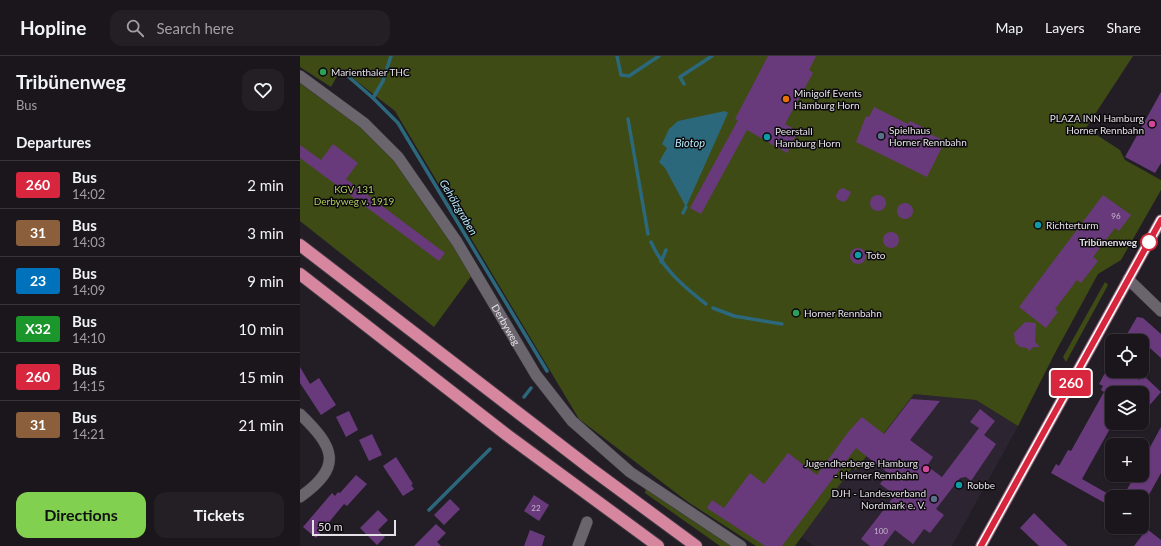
<!DOCTYPE html>
<meta charset="utf-8">
<style>
:root{--surface:#1a161c;--page:#231f25;--text:#f1f3f6;--muted:#9f9fa3;--line:#38353b;--accent:#82d04f}
body{margin:0;font-family:Lato,sans-serif;background:var(--page);color:var(--text);height:100vh;display:flex;flex-direction:column;font-size:15px;white-space:nowrap}
*{box-sizing:border-box;margin:0}
p{font-size:13px;color:var(--muted)}
.icon{flex:none;width:22px;height:22px;fill:none;stroke:currentColor;stroke-width:2;stroke-linecap:round;stroke-linejoin:round}
.map{position:relative;flex:1;overflow:hidden}
.side{display:flex;flex-direction:column;background:var(--surface);width:300px}
.side>*{flex:none}
.badge{padding:0 8px;border-radius:3px;font-size:14px;line-height:26px}
.fabs{position:absolute;left:805px;top:278px;display:grid;gap:8px}
.fabs a{display:grid;place-items:center;width:44px;height:44px;border-radius:8px;background:var(--surface);box-shadow:0 1px 3px #0004,0 0 0 1px var(--line);font-size:20px}
.scale{position:absolute;left:12px;bottom:10px;width:84px;box-sizing:border-box;padding-left:4px;border:2px solid #e5e1e7;border-top:0;font-size:11px;line-height:14px;white-space:nowrap;color:#e5e1e7;-webkit-text-stroke:3px #0b090c;paint-order:stroke}
.map>.badge{position:absolute;translate:-50% -50%;box-shadow:0 0 0 2px #fff}
h2{padding:0 16px;font-size:15px;line-height:36px}
.round{display:grid;place-items:center;flex:none;width:42px;height:42px;border-radius:12px;background:var(--page)}
.overview{display:flex;align-items:center;justify-content:space-between;height:68px;padding:0 16px}
h1{font-size:19px;font-weight:700;line-height:30px}
.button{display:flex;gap:8px;margin-top:auto;padding:8px 16px}
.button a{flex:1;height:46px;border-radius:12px;background:var(--accent);color:#111;font-size:16px;font-weight:700;line-height:46px;text-align:center}
.button a+a{background:var(--page);color:var(--text)}
ul{padding:0;list-style:none}
li{display:flex;align-items:center;gap:12px;height:48px;padding:0 16px;border-top:1px solid var(--line)}
li div{flex:1}
li b{display:block;font-size:15px}
li em{font-style:normal}
li .badge{min-width:44px;font-weight:700;text-align:center}
header{display:flex;align-items:center;gap:24px;box-sizing:border-box;height:56px;padding:0 20px;background:var(--surface);border-bottom:1px solid var(--line)}
header strong{font-size:19px}
nav{display:flex;gap:22px;margin-inline-start:auto;font-size:14px}
.search{width:280px;height:36px;background:var(--page);display:flex;align-items:center;gap:10px;box-sizing:border-box;padding:0 14px;border-radius:12px;color:var(--muted);font-size:15px}
main{display:flex;flex:1;min-height:0}
.map>svg:first-child{display:block}
.built{fill:#2d2431}
.green{fill:#3e4b15}
.water{fill:#2c687c}
.lines{fill:none;stroke-linecap:round;stroke-linejoin:round}
.stream{stroke:#2c687c;stroke-width:3.5}
.building{fill:#693a7b}
.minor-casing{stroke:#3d383f;stroke-width:12}
.primary-casing{stroke:#3d383f;stroke-width:12}
.motorway-casing{stroke:#3d383f;stroke-width:14}
.minor{stroke:#6a646d;stroke-width:11}
.primary{stroke:#ab788b;stroke-width:11}
.motorway{stroke:#d6869f;stroke-width:12}
.line-casing{stroke:#fff;stroke-width:9}
.line{stroke:#d7263d;stroke-width:6}
.leisure-dot{fill:#2e9e5b;stroke:#0b090c;stroke-width:1.5}
.food-dot{fill:#e8710a;stroke:#0b090c;stroke-width:1.5}
.hotel-dot{fill:#d1479c;stroke:#0b090c;stroke-width:1.5}
.service-dot{fill:#5c6f8a;stroke:#0b090c;stroke-width:1.5}
.culture-dot{fill:#0f9aa8;stroke:#0b090c;stroke-width:1.5}
.stop-dot{fill:#fff;stroke:#d7263d;stroke-width:2}
.labels{text-anchor:middle;dominant-baseline:central;stroke-width:3;stroke-linejoin:round;paint-order:stroke}
.number-label{font-size:8px;fill:#c6b7cc}
.poi-label{font-size:10px;fill:#e5e1e7;stroke:#0b090c;text-anchor:start}
.park-label{font-size:10px;fill:#afcd5b;stroke:#0b090c}
.stop-label{font-size:10px;font-weight:bold;fill:#e5e1e7;stroke:#0b090c;text-anchor:end}
.street-label{font-size:10px;fill:#e5e1e7;stroke:#0b090c}
.water-label{font-size:11px;font-style:italic;fill:#b7eafc;stroke:#0b090c}
</style>
<header>
<strong>Hopline</strong>
<div class="search"><svg class="icon" aria-label="search" viewBox="0 0 24 24"><circle cx="10" cy="10" r="6"/><path d="M15 15l6 6"/></svg>Search here</div>
<nav><a>Map</a><a>Layers</a><a>Share</a></nav>
</header>
<main>
<section class="side">
<div class="overview"><div><h1>Tribünenweg</h1><p>Bus</p></div><a class="round"><svg class="icon" aria-label="heart" viewBox="0 0 24 24"><path d="M12 20l-8-8c-3-5 5-10 8-4 3-6 11-1 8 4z"/></svg></a></div>
<h2>Departures</h2>
<ul>
<li><span class="badge" style="background:#d7263d;color:#fff">260</span><div><b>Bus</b><p>14:02</p></div><em>2 min</em></li>
<li><span class="badge" style="background:#8b5e3c;color:#fff">31</span><div><b>Bus</b><p>14:03</p></div><em>3 min</em></li>
<li><span class="badge" style="background:#0072bc;color:#fff">23</span><div><b>Bus</b><p>14:09</p></div><em>9 min</em></li>
<li><span class="badge" style="background:#1a962b;color:#fff">X32</span><div><b>Bus</b><p>14:10</p></div><em>10 min</em></li>
<li><span class="badge" style="background:#d7263d;color:#fff">260</span><div><b>Bus</b><p>14:15</p></div><em>15 min</em></li>
<li><span class="badge" style="background:#8b5e3c;color:#fff">31</span><div><b>Bus</b><p>14:21</p></div><em>21 min</em></li>
</ul>
<div class="button"><a>Directions</a><a>Tickets</a></div>
</section>
<div class="map">
<svg width="861" height="490" viewBox="0 0 861 490">
<rect width="100%" height="100%" fill="#231e26"/>
<!-- built -->
<polygon class="built" points="614,338 676,344 718,370 652,490 514,490 507,485 501,481 552,412 557,414"/>
<!-- green -->
<g class="green">
<polygon points="0,0 833,0 786,72 820,94 825,104 861,124 861,134 821,204 798,218 755,297 718,370 676,344 614,338 556,414 552,412 495,490 456,490 388,446 279,363 95,55 41,13 31,31 0,11"/>
<path d="M0 24C35 51 74 76 102 111 128 144 149 182 172 219L134 271 0 165Z"/>
<polygon points="805,226 808,229 766,306 763,301"/>
<polygon points="346,432 434,490 420,490 345,437"/>
</g>
<!-- water -->
<polygon class="water" points="425,55 428,57 386,151 365,112 359,106 367,92 362,88 369,73 378,65"/>
<g class="lines">
<!-- stream -->
<g class="stream">
<polyline points="91,0 83,25 73,42 98,67 247,315"/>
<polyline points="317,0 321,19 329,20 359,0"/>
<polyline points="42,15 73,42"/>
<polyline points="384,28 380,21 412,0"/>
<polyline points="328,63 348,178"/>
<polyline points="383,157 386,151"/>
<path d="M351 186C363 213 383 230 406 248"/>
<polyline points="361,206 366,194"/>
<polyline points="413,252 434,260 482,268"/>
<polyline points="224,341 231,332"/>
<polyline points="129,454 190,393"/>
</g>
</g>
<!-- building -->
<g class="building">
<polygon points="468,0 516,0 509,14 513,17 485,68 498,75 487,97 447,74 401,158 390,152 438,64 435,63"/>
<polygon points="861,36 861,107 855,117 825,101"/>
<polygon points="574,51 608,68 610,65 629,74 628,77 645,85 627,121 556,86 566,60 569,61"/>
<polygon points="33,88 58,107 46,123 145,197 139,205 0,102 0,89 21,104"/>
<polygon points="543,132 551,136 547,144 543,146 537,143 536,139 539,134"/>
<circle cx="578" cy="147" r="8"/>
<polygon points="803,139 831,159 819,175 815,172 793,201 798,205 781,227 777,224 755,253 758,256 746,272 719,251"/>
<circle cx="605" cy="155" r="8"/>
<circle cx="591" cy="184" r="8"/>
<circle cx="558" cy="200" r="8"/>
<polygon points="837,261 843,262 861,278 861,302 842,285 823,285"/>
<polygon points="725,266 736,267 735,286 740,291 734,291 729,295 727,292 720,291 715,286 714,277"/>
<polygon points="0,311 10,328 19,322 36,349 21,359 0,327"/>
<polygon points="806,315 829,315 839,324 843,319 861,336 848,351 842,345 842,337 812,337 812,369 782,423 812,440 812,451 751,417 756,408 759,410 768,394 771,395 804,336 801,334 803,330 799,328"/>
<polygon points="611,343 640,345 610,384 633,401 627,410 642,421 679,372 670,366 680,353 695,365 684,379 696,388 671,425 666,421 660,422 636,453 644,459 630,477 624,473 613,488 595,474 583,490 570,490 561,483 595,439 580,428 588,417 556,392 482,490 465,490 407,452 412,444 424,452 450,417 464,428 488,397 517,419 549,375 562,361 584,378"/>
<polygon points="49,355 58,374 46,381 36,361"/>
<polygon points="861,371 861,417 856,426 845,446 842,444 842,441 823,441 835,419 842,419 842,406"/>
<polygon points="72,378 82,399 69,405 59,384"/>
<polygon points="96,401 113,428 111,429 114,433 103,440 83,410"/>
<polygon points="56,419 67,428 47,450 44,448 16,482 3,471 32,437 35,440 38,436 40,437"/>
<polygon points="234,439 249,449 239,465 224,455"/>
<polygon points="150,443 160,453 144,469 134,459"/>
<polygon points="78,454 88,464 78,474 85,481 77,489 60,472"/>
<polygon points="734,457 753,476 768,490 739,490 720,472"/>
<polygon points="136,468 146,477 137,486 141,490 114,490"/>
<polygon points="847,473 861,484 861,490 834,490"/>
<polygon points="230,474 245,480 242,490 224,490"/>
</g>
<g class="lines">
<!-- minor casing -->
<g class="minor-casing">
<g id="minor">
<path id="s1" d="M0 20 64 67 98 101 157 186 236 319 272 365 330 416 441 490"/>
<polyline points="828,223 861,255"/>
<path d="M0 358C34 391 44 410 0 441"/>
<polyline points="278,490 287,466"/>
</g>
</g>
<!-- primary casing -->
<g class="primary-casing">
<polyline id="primary" points="681,490 861,164"/>
</g>
<!-- motorway casing -->
<g class="motorway-casing">
<g id="motorway">
<polyline points="0,189 290,412 396,490"/>
<polyline points="0,218 207,379 358,490"/>
</g>
</g>
<!-- minor -->
<use href="#minor" class="minor"/>
<!-- primary -->
<use href="#primary" class="primary"/>
<!-- motorway -->
<use href="#motorway" class="motorway"/>
</g>
<g class="lines">
<!-- line casing -->
<g class="line-casing">
<polyline id="line" points="681,490 861,164"/>
</g>
<!-- line -->
<use href="#line" class="line"/>
</g>
<!-- markers -->
<g class="leisure-dot">
<circle cx="23" cy="16" r="4"/>
<circle cx="496" cy="257" r="4"/>
</g>
<circle class="food-dot" cx="486" cy="43" r="4"/>
<g class="hotel-dot">
<circle cx="852" cy="68" r="4"/>
<circle cx="626" cy="413" r="4"/>
</g>
<g class="service-dot">
<circle cx="581" cy="80" r="4"/>
<circle cx="634" cy="443" r="4"/>
</g>
<g class="culture-dot">
<circle cx="467" cy="81" r="4"/>
<circle cx="738" cy="169" r="4"/>
<circle cx="558" cy="199" r="4"/>
<circle cx="659" cy="429" r="4"/>
</g>
<circle class="stop-dot" cx="849" cy="186" r="8"/>
<g class="labels">
<!-- number labels -->
<g class="number-label">
<text x="816" y="160">96</text>
<text x="236" y="452">22</text>
<text x="581" y="475">100</text>
</g>
<!-- poi labels -->
<g class="poi-label">
<text x="31" y="16">Marienthaler THC</text>
<text x="494" y="37">Minigolf Events<tspan x="494" dy="12">Hamburg Horn</tspan></text>
<text x="844" y="62" text-anchor="end">PLAZA INN Hamburg<tspan x="844" dy="12">Horner Rennbahn</tspan></text>
<text x="589" y="74">Spielhaus<tspan x="589" dy="12">Horner Rennbahn</tspan></text>
<text x="475" y="75">Peerstall<tspan x="475" dy="12">Hamburg Horn</tspan></text>
<text x="746" y="169">Richterturm</text>
<text x="566" y="199">Toto</text>
<text x="504" y="257">Horner Rennbahn</text>
<text x="618" y="407" text-anchor="end">Jugendherberge Hamburg<tspan x="618" dy="12">- Horner Rennbahn</tspan></text>
<text x="667" y="429">Robbe</text>
<text x="626" y="437" text-anchor="end">DJH - Landesverband<tspan x="626" dy="12">Nordmark e. V.</tspan></text>
</g>
<!-- park labels -->
<g class="park-label">
<text x="54" y="133">KGV 131<tspan x="54" dy="12">Derbyweg v. 1919</tspan></text>
</g>
<!-- stop labels -->
<g class="stop-label">
<text x="837" y="186">Tribünenweg</text>
</g>
<!-- street labels -->
<g class="street-label">
<text stroke="none"><textPath href="#s1" startOffset="327">Derbyweg</textPath></text>
</g>
<!-- water labels -->
<g class="water-label">
<text x="390" y="86">Biotop</text>
<text transform="translate(159 151) rotate(59)">Gehölzgraben</text>
</g>
</g>
</svg>
<div class="fabs">
<a><svg class="icon" aria-label="locate" viewBox="0 0 24 24"><circle cx="12" cy="12" r="6"/><path d="M12 2v4M12 18v4M2 12h4M18 12h4"/></svg></a>
<a><svg class="icon" aria-label="layers" viewBox="0 0 24 24"><path d="M12 4l9 5-9 5-9-5zM3 14l9 5 9-5"/></svg></a>
<a>+</a>
<a>−</a>
</div>
<div class="scale">50 m</div>
<b class="badge" style="left:771px;top:327px;background:#d7263d;color:#fff">260</b>
</div>
</main>
